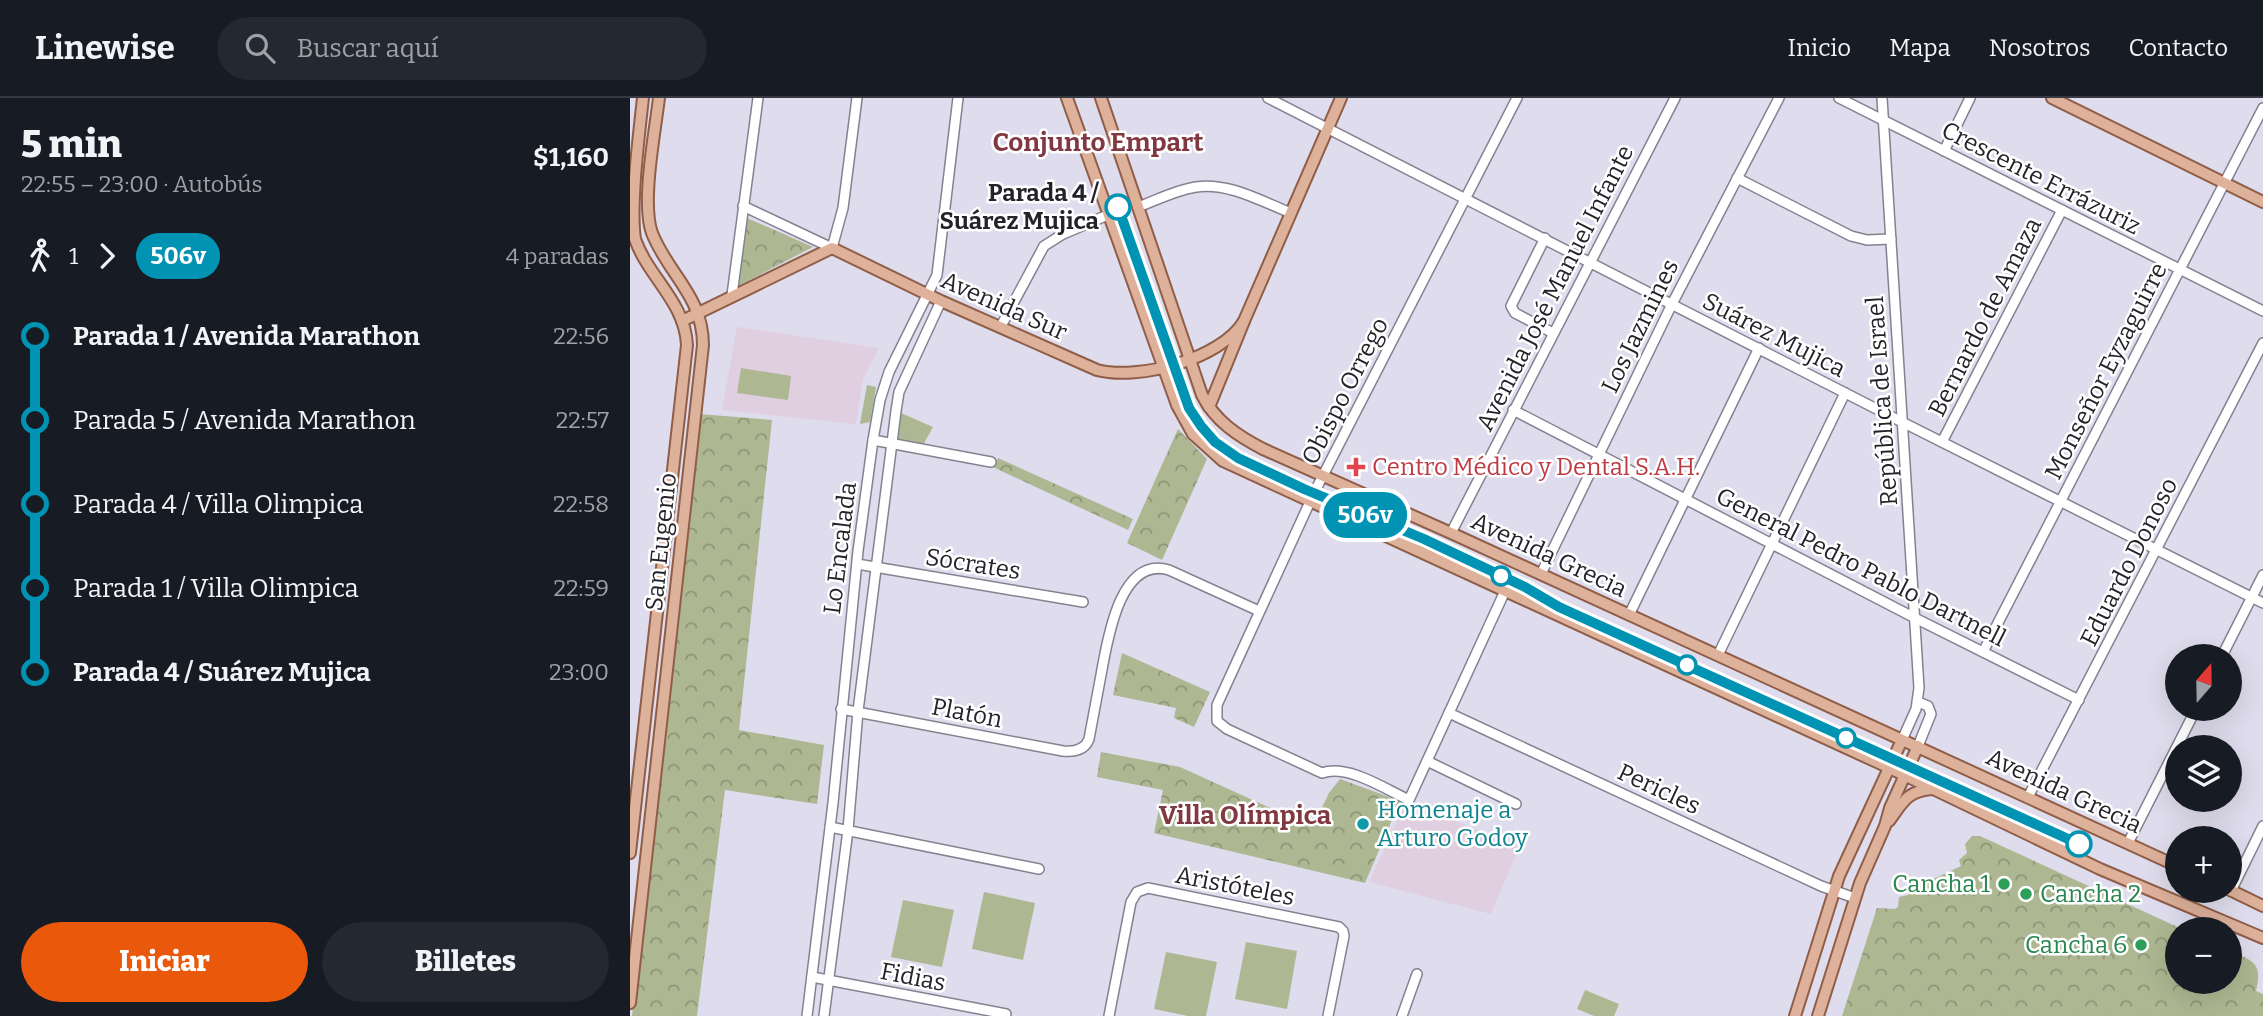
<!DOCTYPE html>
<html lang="es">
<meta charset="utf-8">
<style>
:root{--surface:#171b24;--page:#242831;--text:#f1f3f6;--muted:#9ea1a6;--line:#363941;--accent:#ea580c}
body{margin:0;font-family:Bitter,serif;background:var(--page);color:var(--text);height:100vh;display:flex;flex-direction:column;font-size:26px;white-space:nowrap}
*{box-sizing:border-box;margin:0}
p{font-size:23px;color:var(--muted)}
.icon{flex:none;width:38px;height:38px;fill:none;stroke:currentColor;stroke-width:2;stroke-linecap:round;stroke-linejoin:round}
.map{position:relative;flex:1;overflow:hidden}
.drawer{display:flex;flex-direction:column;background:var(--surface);width:630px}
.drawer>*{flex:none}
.badge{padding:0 14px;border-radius:23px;font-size:24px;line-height:46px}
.needle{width:46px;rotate:20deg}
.fabs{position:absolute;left:1535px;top:546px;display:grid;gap:14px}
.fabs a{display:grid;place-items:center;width:77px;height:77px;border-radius:50%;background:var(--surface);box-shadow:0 7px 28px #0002;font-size:35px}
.map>.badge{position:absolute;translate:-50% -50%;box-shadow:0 0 0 4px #fff}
.legs{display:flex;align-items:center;gap:10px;height:77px;padding:0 21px;font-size:23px}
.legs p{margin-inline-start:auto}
.summary{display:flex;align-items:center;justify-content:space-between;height:119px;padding:0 21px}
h1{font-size:38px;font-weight:800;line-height:52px}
.primary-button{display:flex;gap:14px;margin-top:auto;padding:14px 21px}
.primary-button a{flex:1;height:80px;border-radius:42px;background:var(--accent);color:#fff;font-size:28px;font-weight:800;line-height:80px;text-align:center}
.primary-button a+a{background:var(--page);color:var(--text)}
ul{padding:0 21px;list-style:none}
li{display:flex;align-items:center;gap:24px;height:84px;font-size:26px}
li i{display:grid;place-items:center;width:10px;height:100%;margin:0 9px;background:currentColor}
li i::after{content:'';width:18px;height:18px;margin:-9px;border:5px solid;border-radius:50%;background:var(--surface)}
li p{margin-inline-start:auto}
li:first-child i{background:linear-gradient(#0000 50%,currentColor 0)}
li:last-child i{background:linear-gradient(currentColor 50%,#0000 0)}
header{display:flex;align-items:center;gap:42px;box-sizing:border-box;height:98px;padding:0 35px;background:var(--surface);border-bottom:2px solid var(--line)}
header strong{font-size:33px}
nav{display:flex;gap:38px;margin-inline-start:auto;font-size:24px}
.search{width:490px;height:63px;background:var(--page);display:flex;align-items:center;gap:18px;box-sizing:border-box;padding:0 24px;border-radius:38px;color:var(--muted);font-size:26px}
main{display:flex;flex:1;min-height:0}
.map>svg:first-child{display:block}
.education{fill:#dfcfe0}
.green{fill:#adb892}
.forest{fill:url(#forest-crowns)}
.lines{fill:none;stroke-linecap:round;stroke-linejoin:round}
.minor-casing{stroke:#848291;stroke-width:12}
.major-casing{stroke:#8f5e48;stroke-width:14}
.minor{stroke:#fff;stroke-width:9}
.major{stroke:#deb19b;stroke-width:10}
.line-1-casing{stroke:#fff;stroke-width:16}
.line-1{stroke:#0093b3;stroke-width:10}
.stop-1-dot{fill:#fff;stroke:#0093b3;stroke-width:3.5}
.health-dot{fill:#e0444e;stroke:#fff;stroke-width:2.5}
.culture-dot{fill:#0f9aa8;stroke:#fff;stroke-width:2.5}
.leisure-dot{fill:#2e9e5b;stroke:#fff;stroke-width:2.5}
.labels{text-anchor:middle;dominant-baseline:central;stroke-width:5;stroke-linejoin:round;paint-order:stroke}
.street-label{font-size:24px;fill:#242329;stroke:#fff}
.stop-label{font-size:24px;font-weight:bold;fill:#242329;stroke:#fff;text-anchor:end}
.health-label{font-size:24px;fill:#be3a42;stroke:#fff;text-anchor:start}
.culture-label{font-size:24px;fill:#0d838f;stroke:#fff;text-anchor:start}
.leisure-label{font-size:24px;fill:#27864d;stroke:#fff;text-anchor:end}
.neighbourhood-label{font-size:26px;font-weight:bold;fill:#813840;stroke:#fff}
</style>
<header>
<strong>Linewise</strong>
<div class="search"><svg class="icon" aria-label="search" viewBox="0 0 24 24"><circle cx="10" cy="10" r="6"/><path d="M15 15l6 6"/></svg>Buscar aquí</div>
<nav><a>Inicio</a><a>Mapa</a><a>Nosotros</a><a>Contacto</a></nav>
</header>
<main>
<section class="drawer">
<div class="summary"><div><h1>5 min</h1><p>22:55 – 23:00 · Autobús</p></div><b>$1,160</b></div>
<div class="legs"><svg class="icon" aria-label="walk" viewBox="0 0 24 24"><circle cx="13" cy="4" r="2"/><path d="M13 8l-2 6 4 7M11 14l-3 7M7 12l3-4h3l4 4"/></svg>1<svg class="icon" aria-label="forward" viewBox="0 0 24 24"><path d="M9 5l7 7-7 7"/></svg><b class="badge" style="background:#0093b3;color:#fff">506v</b><p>4 paradas</p></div>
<ul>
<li><i style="color:#0093b3"></i><b>Parada 1 / Avenida Marathon</b><p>22:56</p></li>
<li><i style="color:#0093b3"></i><span>Parada 5 / Avenida Marathon</span><p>22:57</p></li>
<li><i style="color:#0093b3"></i><span>Parada 4 / Villa Olimpica</span><p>22:58</p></li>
<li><i style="color:#0093b3"></i><span>Parada 1 / Villa Olimpica</span><p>22:59</p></li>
<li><i style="color:#0093b3"></i><b>Parada 4 / Suárez Mujica</b><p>23:00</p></li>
</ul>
<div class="primary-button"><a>Iniciar</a><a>Billetes</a></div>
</section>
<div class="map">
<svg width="1633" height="918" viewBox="0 0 1633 918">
<defs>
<pattern id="forest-crowns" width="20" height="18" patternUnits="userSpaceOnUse" patternTransform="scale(1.75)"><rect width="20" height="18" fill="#adb892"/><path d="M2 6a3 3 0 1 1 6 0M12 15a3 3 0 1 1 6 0" fill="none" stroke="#8d9577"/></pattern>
</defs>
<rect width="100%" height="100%" fill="#dfdced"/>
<!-- education -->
<g class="education">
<polygon points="107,229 249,250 233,281 226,326 92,312"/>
<polygon points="782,704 889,750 861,816 739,784 775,706"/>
</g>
<!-- green -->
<g class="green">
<polygon points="111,270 161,278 158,302 107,295"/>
<polygon points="237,287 246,289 240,324 230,326"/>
<polygon points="271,315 303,329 293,347 271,343 268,340 267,335"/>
<polygon points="354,794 405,805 393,862 342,851"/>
<polygon points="273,802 324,812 312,869 261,859"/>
<polygon points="616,844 667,853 657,911 605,901"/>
<polygon points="536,854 587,864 576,918 558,918 524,911"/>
<polygon points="955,892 989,906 984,918 964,918 947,911"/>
</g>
<!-- forest -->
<g class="forest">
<polygon points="117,120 183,149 108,188"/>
<polygon points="70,316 142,322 109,632 194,647 187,706 95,692 67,918 2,918"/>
<polygon points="548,331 577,361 532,462 497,445"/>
<polygon points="368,360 503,421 498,432 363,369"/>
<polygon points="492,555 580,594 564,629 544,620 546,610 483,597"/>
<polygon points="471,654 550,669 649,714 686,722 699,695 710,681 770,703 735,785 524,735 533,692 467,679"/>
<path d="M1342 738H1350L1552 831H1547V884H1600V853C1623 863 1633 864 1626 893L1633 896V918H1212L1247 810 1265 811 1268 809 1269 799 1278 797 1282 791 1331 768 1329 762 1337 755 1335 746Z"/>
</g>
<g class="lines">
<!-- minor casing -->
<g class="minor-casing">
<g id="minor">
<polyline points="638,0 1272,324 1633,505"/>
<polyline points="1209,0 1633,213"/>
<polyline points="1252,0 1289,590 1286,611 1272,642"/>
<polyline points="1314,53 1340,0"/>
<polyline points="1107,80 1221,138 1237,142 1261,141"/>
<polyline points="113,108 202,150 213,110 227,0"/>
<path d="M508 109C527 102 546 92 566 89 598 84 631 103 661 115"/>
<polyline points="915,140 881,208 885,215 923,235"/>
<polyline points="102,197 128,0"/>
<polyline points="371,228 414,148 433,136 480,116"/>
<polyline points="883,312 1285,520 1449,602"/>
<polyline points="243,342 361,364"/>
<polyline points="1312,344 1432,112"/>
<polyline points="821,435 1045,0"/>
<polyline points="227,466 453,504"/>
<polyline points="911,476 1042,206 1149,0"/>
<path d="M875 493 779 702C755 691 718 666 692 675L597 631 587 623V607L684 395 887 0"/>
<polyline points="999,517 1129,250"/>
<polyline points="1353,554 1633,10"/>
<polyline points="1088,557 1215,295"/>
<polyline points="1592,558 1633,477"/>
<path d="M211 611 433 653C444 654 455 652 459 641 463 619 467 598 471 577 477 545 489 457 539 472L629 513"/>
<polyline points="819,615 1191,788 1225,800"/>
<polyline points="1288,648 1301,616 1298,608 1288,604"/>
<polyline points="797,663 886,706"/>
<polyline points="1398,699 1633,245"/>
<polyline points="200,729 409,771"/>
<polyline points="1498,745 1566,611"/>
<polyline points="1601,793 1633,728"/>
<polyline points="182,879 376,916"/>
<polyline points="177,918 203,705 228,453 243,342 250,302 259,274 307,177 328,0"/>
<polyline points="194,918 218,732 228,613 266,313 269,294 311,203"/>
<polyline points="479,918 501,804 507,794 518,790 709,829 713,833 714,838 698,918"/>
<polyline points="772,918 787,876"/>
</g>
</g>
<!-- major casing -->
<g class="major-casing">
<g id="major">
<polyline points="437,0 547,307 563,336 593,363 1249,665 1470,771 1633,840"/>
<path d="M471 0 572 297C585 323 608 338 633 351L821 435 1547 768"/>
<polyline points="1422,0 1633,104"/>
<path d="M52 223 202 150 311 203 467 272C509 283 591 261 614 223"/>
<polyline points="579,309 614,223 711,0"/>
<path d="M1259 723C1273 704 1277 693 1302 691"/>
<path d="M0 755 57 247C55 204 18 179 5 141 0 108 9 36 13 0"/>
<polyline points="1600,792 1633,808"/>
<path d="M0 905 73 247C73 198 38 176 22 135 11 105 25 34 29 0"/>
<polyline points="1165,918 1209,778 1272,642"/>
<polyline points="1188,918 1230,785 1255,728 1260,710 1288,648"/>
</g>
</g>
<!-- minor -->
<use href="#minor" class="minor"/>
<!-- major -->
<use href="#major" class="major"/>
</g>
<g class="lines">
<!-- line-1 casing -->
<g class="line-1-casing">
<polyline id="line-1" points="488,109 559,310 571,328 585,344 608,360 674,391 794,441 895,489 929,509 1449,746"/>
</g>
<!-- line-1 -->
<use href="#line-1" class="line-1"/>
</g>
<!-- markers -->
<g class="stop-1-dot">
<circle cx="488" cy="109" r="12"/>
<circle cx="871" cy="478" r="9"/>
<circle cx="1057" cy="567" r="9"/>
<circle cx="1216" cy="640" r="9"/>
<circle cx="1449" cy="746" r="12"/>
</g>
<path class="health-dot" d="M722.5 358.5h7v7h7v7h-7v7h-7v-7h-7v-7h7z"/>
<circle class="culture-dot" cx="733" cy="726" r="7"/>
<g class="leisure-dot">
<circle cx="1374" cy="786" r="7"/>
<circle cx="1396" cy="796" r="7"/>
<circle cx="1511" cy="847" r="7"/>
</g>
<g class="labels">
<!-- street labels -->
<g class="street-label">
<text transform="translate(1411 80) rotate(27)">Crescente Errázuriz</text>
<text transform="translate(925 190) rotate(-63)">Avenida José Manuel Infante</text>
<text transform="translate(374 208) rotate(24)">Avenida Sur</text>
<text transform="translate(1355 219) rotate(-63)">Bernardo de Amaza</text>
<text transform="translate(1010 228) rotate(-64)">Los Jazmines</text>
<text transform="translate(1144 237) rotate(27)">Suárez Mujica</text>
<text transform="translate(1476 273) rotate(-63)">Monseñor Eyzaguirre</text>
<text transform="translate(715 293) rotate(-63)">Obispo Orrego</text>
<text transform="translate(1252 303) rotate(-94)">República de Israel</text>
<text transform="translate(31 444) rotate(-84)">San Eugenio</text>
<text transform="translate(210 450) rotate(-83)">Lo Encalada</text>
<text transform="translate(919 457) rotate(25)">Avenida Grecia</text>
<text transform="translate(1499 464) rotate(-63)">Eduardo Donoso</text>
<text transform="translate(343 466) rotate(9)">Sócrates</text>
<text transform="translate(1231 469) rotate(27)">General Pedro Pablo Dartnell</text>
<text transform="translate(337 615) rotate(11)">Platón</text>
<text transform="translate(1029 691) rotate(25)">Pericles</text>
<text transform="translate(1434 693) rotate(25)">Avenida Grecia</text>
<text transform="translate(605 788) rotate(11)">Aristóteles</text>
<text transform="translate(283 879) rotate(11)">Fidias</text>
</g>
<!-- stop labels -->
<g class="stop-label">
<text x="469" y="95">Parada 4 /<tspan x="469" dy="28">Suárez Mujica</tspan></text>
</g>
<!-- health labels -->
<g class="health-label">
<text x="742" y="369">Centro Médico y Dental S.A.H.</text>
</g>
<!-- culture labels -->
<g class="culture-label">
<text x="747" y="712">Homenaje a<tspan x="747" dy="28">Arturo Godoy</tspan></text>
</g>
<!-- leisure labels -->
<g class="leisure-label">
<text x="1360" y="786">Cancha 1</text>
<text x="1410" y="796" text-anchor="start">Cancha 2</text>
<text x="1497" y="847">Cancha 6</text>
</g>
<!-- neighbourhood labels -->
<g class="neighbourhood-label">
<text x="468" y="44">Conjunto Empart</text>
<text x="615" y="717">Villa Olímpica</text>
</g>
</g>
</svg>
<div class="fabs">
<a><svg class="needle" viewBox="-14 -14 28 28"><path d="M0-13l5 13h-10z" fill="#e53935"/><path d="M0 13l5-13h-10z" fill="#9ea1a6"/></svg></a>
<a><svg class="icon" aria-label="layers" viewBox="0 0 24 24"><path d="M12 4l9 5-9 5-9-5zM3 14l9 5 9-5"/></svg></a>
<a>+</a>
<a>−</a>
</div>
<b class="badge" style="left:735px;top:417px;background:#0093b3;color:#fff">506v</b>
</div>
</main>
